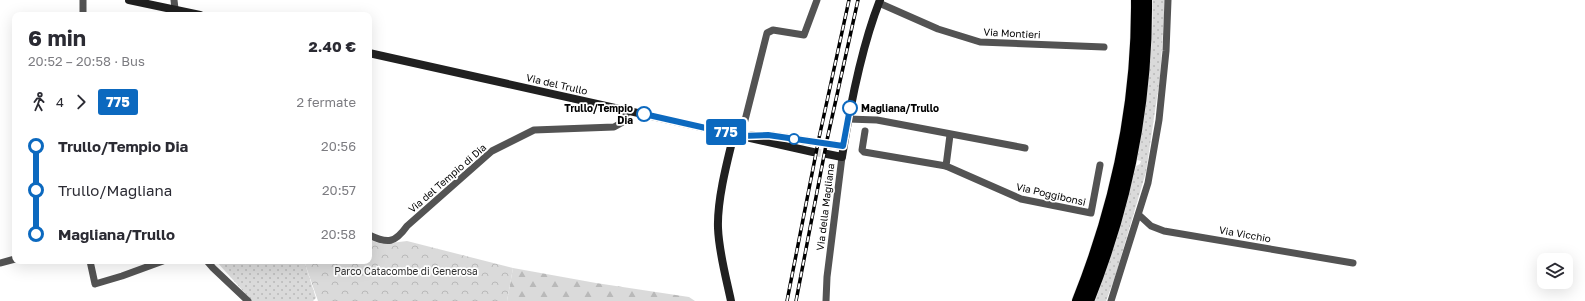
<!DOCTYPE html>
<html lang="it">
<meta charset="utf-8">
<style>
:root{--surface:#fff;--page:#f7f7f7;--text:#2b2b33;--muted:#7c7c81}
body{margin:0;font-family:"Golos Text",sans-serif;background:var(--page);color:var(--text);height:100vh;display:flex;flex-direction:column;font-size:15px;white-space:nowrap}
*{box-sizing:border-box;margin:0}
p{font-size:13px;color:var(--muted)}
.icon{flex:none;width:22px;height:22px;fill:none;stroke:currentColor;stroke-width:2;stroke-linecap:round;stroke-linejoin:round}
.map{position:relative;flex:1;overflow:hidden}
.sheet{position:absolute;left:12px;top:12px;width:360px;height:252px;display:flex;flex-direction:column;background:var(--surface);border-radius:8px;box-shadow:0 4px 16px #0002}
.sheet>*{flex:none}
.badge{padding:0 8px;border-radius:3px;font-size:14px;line-height:26px}
.fabs{position:absolute;left:1537px;top:253px;display:grid;gap:8px}
.fabs a{display:grid;place-items:center;width:36px;height:36px;border-radius:8px;background:var(--surface);box-shadow:0 4px 16px #0002;font-size:20px}
.map>.badge{position:absolute;translate:-50% -50%;box-shadow:0 0 0 2px #fff}
.legs{display:flex;align-items:center;gap:6px;height:44px;padding:0 16px;font-size:13px}
.legs p{margin-inline-start:auto}
.head{display:flex;align-items:center;justify-content:space-between;height:68px;padding:0 16px}
h1{font-size:22px;font-weight:700;line-height:30px}
ul{padding:0 16px;list-style:none}
li{display:flex;align-items:center;gap:14px;height:44px;font-size:15px}
li i{display:grid;place-items:center;width:6px;height:100%;margin:0 5px;background:currentColor}
li i::after{content:'';width:10px;height:10px;margin:-5px;border:3px solid;border-radius:50%;background:var(--surface)}
li p{margin-inline-start:auto}
li:first-child i{background:linear-gradient(#0000 50%,currentColor 0)}
li:last-child i{background:linear-gradient(currentColor 50%,#0000 0)}
.map>svg:first-child{display:block}
.grass{fill:url(#grass-dots)}
.forest{fill:url(#forest-firs)}
.park{fill:url(#park-crowns)}
.lines{fill:none;stroke-linecap:round;stroke-linejoin:round}
.secondary-tunnel{stroke:#d9d9d9;stroke-width:8;stroke-dasharray:8 4;stroke-linecap:butt}
.highway-casing{stroke:#dbdbdb;stroke-width:13}
.street{stroke:#535353;stroke-width:7}
.secondary{stroke:#202020;stroke-width:8}
.highway{stroke:#000;stroke-width:12}
.rail-casing{stroke:#000;stroke-width:3.5}
.rail{stroke:#fff;stroke-width:2;stroke-dasharray:6;stroke-linecap:butt}
.line-1-casing{stroke:#fff;stroke-width:9}
.line-1{stroke:#0c69bf;stroke-width:6}
.stop-1-dot{fill:#fff;stroke:#0c69bf;stroke-width:2}
.labels{text-anchor:middle;dominant-baseline:central;stroke-width:3.5;stroke-linejoin:round;paint-order:stroke}
.street-label{font-size:10px;fill:#000;stroke:#fff}
.stop-label{font-size:10px;font-weight:bold;fill:#000;stroke:#fff;text-anchor:end}
.park-label{font-size:10px;fill:#313131;stroke:#fff}
</style>
<div class="map">
<svg width="1585" height="301" viewBox="0 0 1585 301">
<defs>
<pattern id="grass-dots" width="8" height="8" patternUnits="userSpaceOnUse"><rect width="8" height="8" fill="#dadada"/><path d="M2 2h.1M6 6h.1" fill="none" stroke="#b9b9b9" stroke-width="1.8" stroke-linecap="round"/></pattern>
<pattern id="forest-firs" width="22" height="20" patternUnits="userSpaceOnUse"><rect width="22" height="20" fill="#dadada"/><path d="M5 1l3.5 6h-7zM16 11l3.5 6h-7z" fill="#b9b9b9"/></pattern>
<pattern id="park-crowns" width="20" height="18" patternUnits="userSpaceOnUse"><rect width="20" height="18" fill="#dadada"/><path d="M2 6a3 3 0 1 1 6 0M12 15a3 3 0 1 1 6 0" fill="none" stroke="#b9b9b9"/></pattern>
</defs>
<rect width="100%" height="100%" fill="#fff"/>
<!-- grass -->
<g class="grass">
<path d="M1153 0H1165L1160 77 1146 172 1115 277 1106 301H1095L1115 243 1136 166 1140 164 1141 161 1137 160C1146 107 1153 54 1153 0Z"/>
<polygon points="216,261 304,261 316,298 313,301 252,301"/>
</g>
<!-- forest -->
<polygon class="forest" points="513,268 596,283 689,297 695,301 507,301"/>
<!-- park -->
<polygon class="park" points="369,240 383,244 407,241 513,268 507,301 318,301 304,261 369,261"/>
<g class="lines">
<!-- secondary-tunnel -->
<g class="secondary-tunnel">
<polyline points="815,142 829,144"/>
<polyline points="813,152 827,154"/>
</g>
<!-- highway casing -->
<g class="highway-casing">
<g id="highway">
<path d="M1078 301C1116 206 1138 103 1137 0"/>
<path d="M1088 301C1126 206 1147 103 1146 0"/>
</g>
</g>
<!-- street -->
<g class="street">
<polyline points="174,0 175,9"/>
<polyline points="879,3 938,29 980,42 1104,47"/>
<polyline points="83,15 83,0"/>
<polyline points="848,119 877,120 1025,148"/>
<polyline points="865,131 862,150 864,152 946,166"/>
<polyline points="950,135 946,166 1021,199 1091,213 1100,165"/>
<polyline points="741,136 767,33 773,30 804,35 817,0"/>
<polyline points="1139,215 1151,226 1164,231 1353,263"/>
<path d="M369 235C388 244 395 243 407 226L492 151 534 130 614 127 623 122 628 110"/>
<polyline points="90,261 95,284 122,276 163,261"/>
<polyline points="207,261 213,268 248,301"/>
<polyline points="0,263 15,259"/>
<polyline points="826,301 827,277 842,157"/>
<polyline points="1111,301 1148,183 1159,120 1166,51 1168,0"/>
</g>
<!-- secondary -->
<g class="secondary">
<polyline points="129,0 200,15"/>
<polyline points="369,53 813,152"/>
<polyline points="752,135 768,135 815,142"/>
<polyline points="829,144 843,146"/>
<path d="M827 154 842 157C850 106 861 48 880 0"/>
<path d="M731 301C726 277 719 253 718 228 717 200 727 162 734 134"/>
</g>
<!-- highway -->
<use href="#highway" class="highway"/>
<!-- rail casing -->
<g class="rail-casing">
<g id="rail">
<polyline points="787,301 819,138 849,0"/>
<polyline points="796,301 827,140 858,0"/>
</g>
</g>
<!-- rail -->
<use href="#rail" class="rail"/>
</g>
<g class="lines">
<!-- line-1 casing -->
<g class="line-1-casing">
<polyline id="line-1" points="644,114 741,136 768,135 843,146 850,108"/>
</g>
<!-- line-1 -->
<use href="#line-1" class="line-1"/>
</g>
<!-- markers -->
<g class="stop-1-dot">
<circle cx="850" cy="108" r="7"/>
<circle cx="644" cy="114" r="7"/>
<circle cx="794" cy="139" r="5"/>
</g>
<g class="labels">
<!-- street labels -->
<g class="street-label">
<text transform="translate(1012 33) rotate(3)">Via Montieri</text>
<text transform="translate(557 84) rotate(13)">Via del Trullo</text>
<text transform="translate(447 178) rotate(-41)">Via del Tempio di Dia</text>
<text transform="translate(1051 194) rotate(13)">Via Poggibonsi</text>
<text transform="translate(825 207) rotate(-83)">Via della Magliana</text>
<text transform="translate(1245 234) rotate(10)">Via Vicchio</text>
</g>
<!-- stop labels -->
<g class="stop-label">
<text x="633" y="108">Trullo/Tempio<tspan x="633" dy="12">Dia</tspan></text>
<text x="861" y="108" text-anchor="start">Magliana/Trullo</text>
</g>
<!-- park labels -->
<g class="park-label">
<text x="406" y="271">Parco Catacombe di Generosa</text>
</g>
</g>
</svg>
<div class="fabs">
<a><svg class="icon" aria-label="layers" viewBox="0 0 24 24"><path d="M12 4l9 5-9 5-9-5zM3 14l9 5 9-5"/></svg></a>
</div>
<b class="badge" style="left:726px;top:132px;background:#0c69bf;color:#fff">775</b>
<section class="sheet">
<div class="head"><div><h1>6 min</h1><p>20:52 – 20:58 · Bus</p></div><b>2.40 €</b></div>
<div class="legs"><svg class="icon" aria-label="walk" viewBox="0 0 24 24"><circle cx="13" cy="4" r="2"/><path d="M13 8l-2 6 4 7M11 14l-3 7M7 12l3-4h3l4 4"/></svg>4<svg class="icon" aria-label="forward" viewBox="0 0 24 24"><path d="M9 5l7 7-7 7"/></svg><b class="badge" style="background:#0c69bf;color:#fff">775</b><p>2 fermate</p></div>
<ul>
<li><i style="color:#0c69bf"></i><b>Trullo/Tempio Dia</b><p>20:56</p></li>
<li><i style="color:#0c69bf"></i><span>Trullo/Magliana</span><p>20:57</p></li>
<li><i style="color:#0c69bf"></i><b>Magliana/Trullo</b><p>20:58</p></li>
</ul>
</section>
</div>
